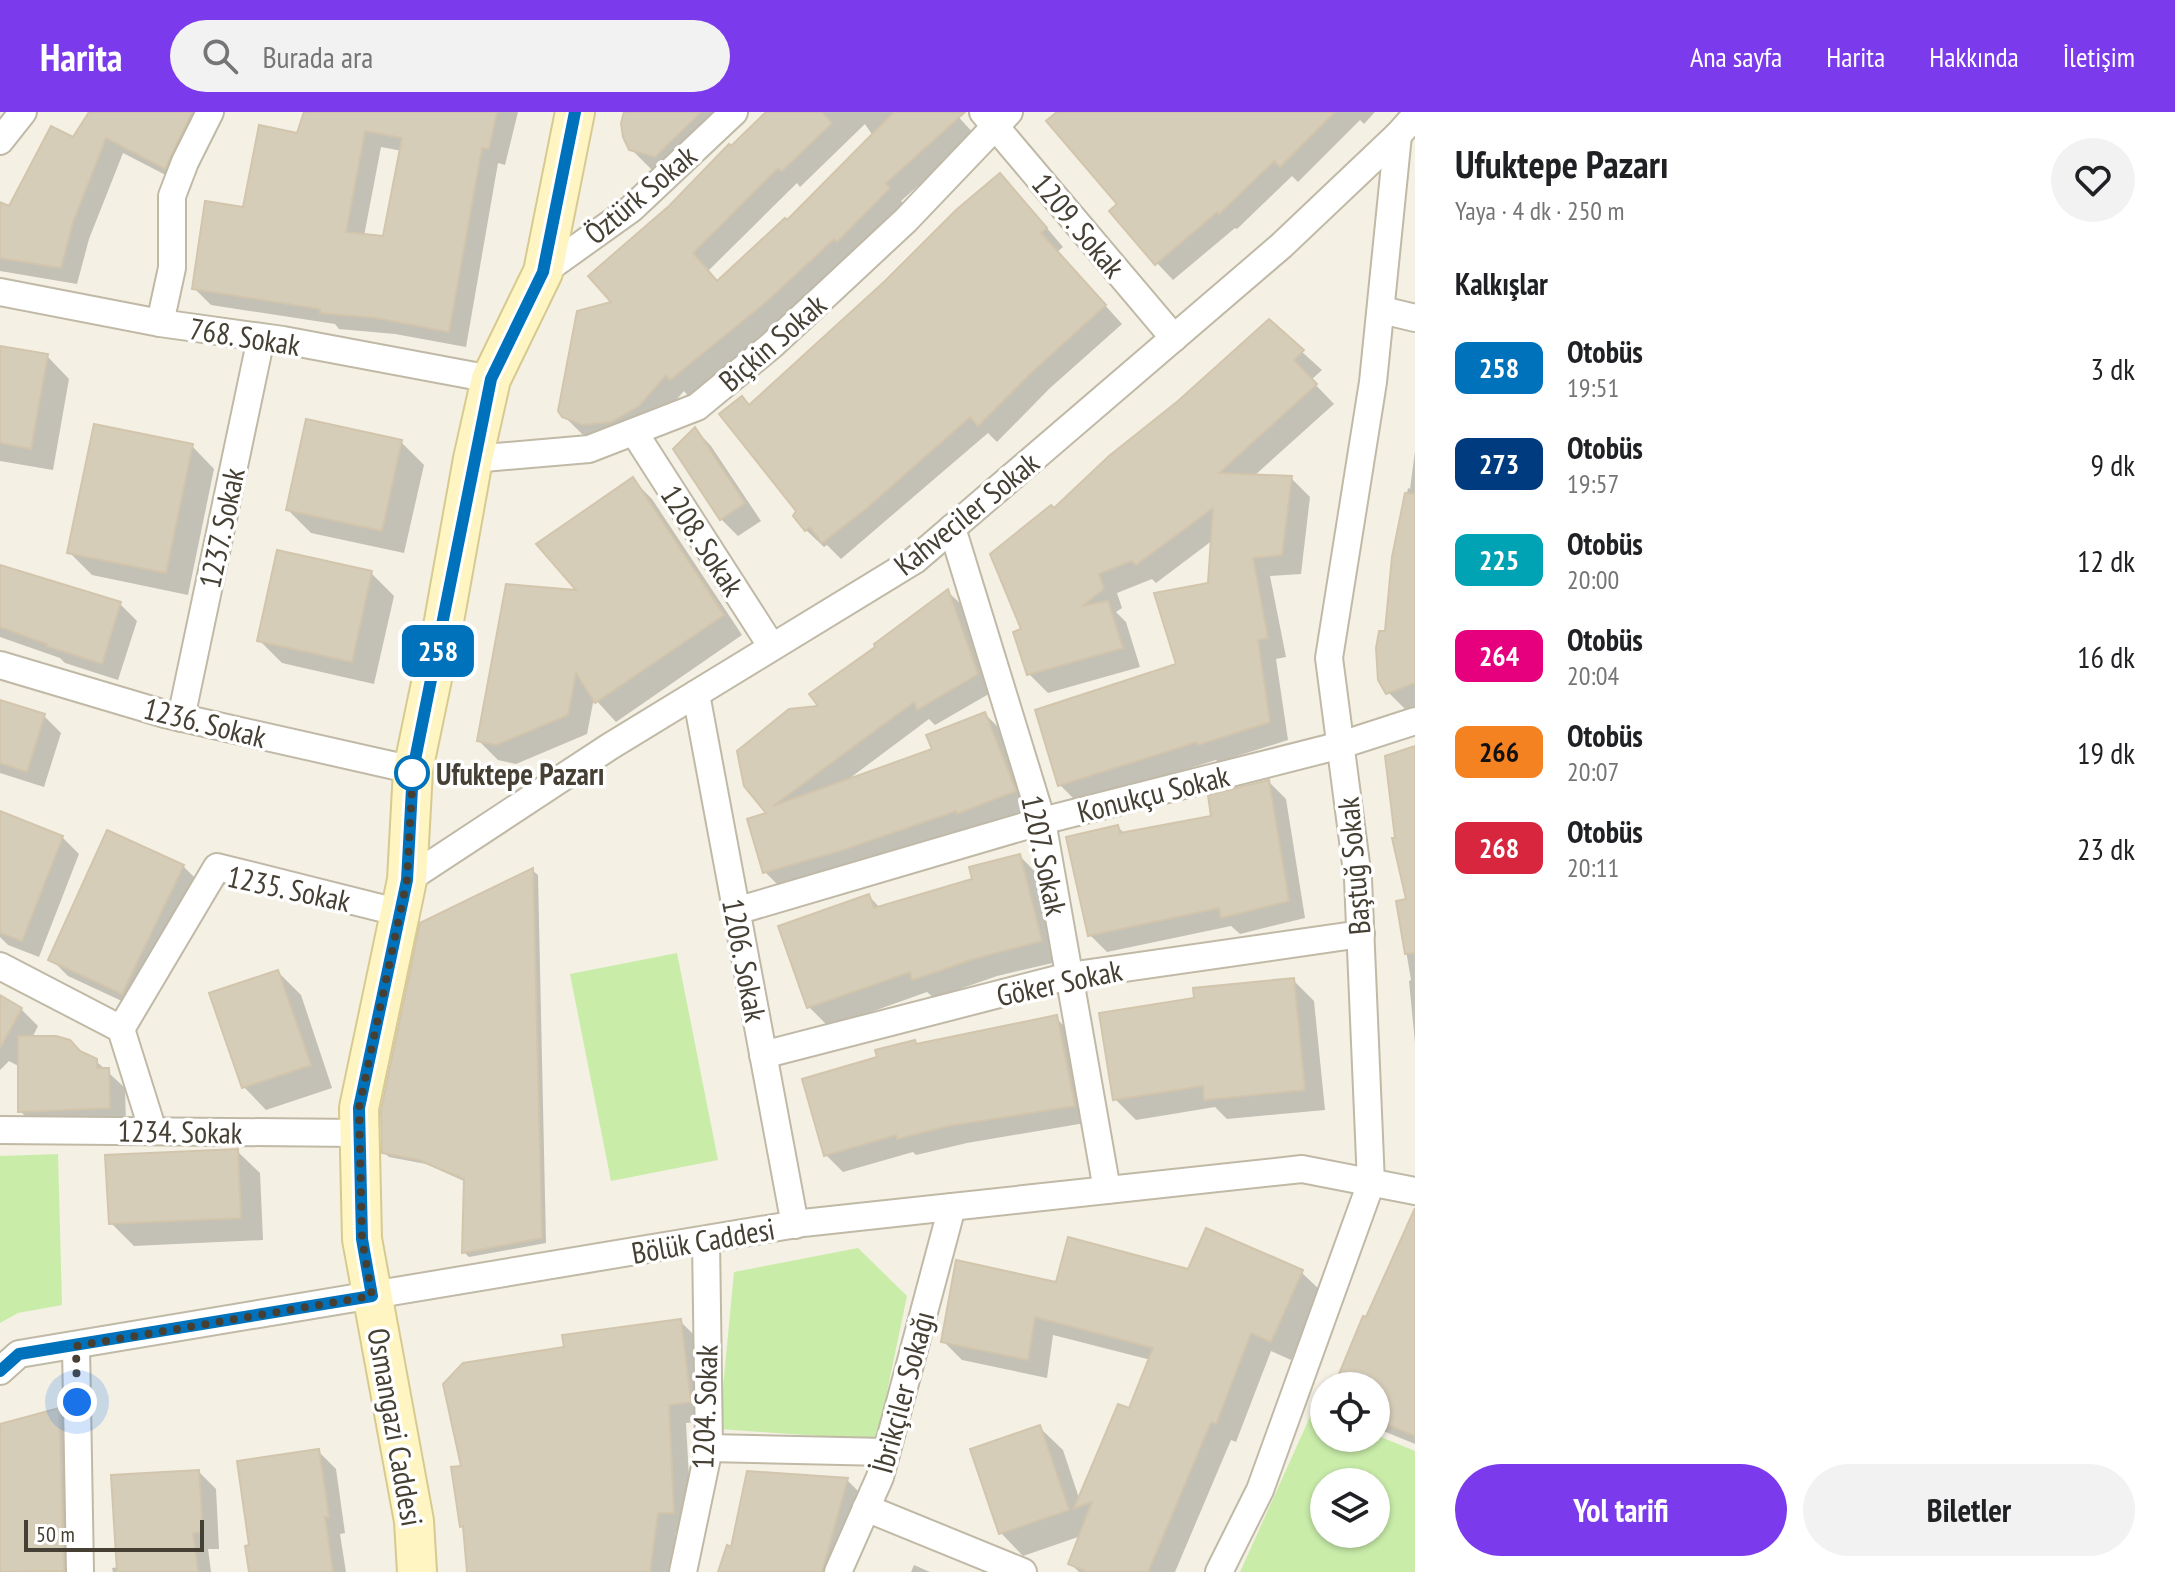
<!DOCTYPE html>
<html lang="tr">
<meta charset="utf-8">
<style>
:root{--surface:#fff;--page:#f2f2f2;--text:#202124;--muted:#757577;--accent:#7c3aed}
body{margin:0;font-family:"PT Sans Narrow",sans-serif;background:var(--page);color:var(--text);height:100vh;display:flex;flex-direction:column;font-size:30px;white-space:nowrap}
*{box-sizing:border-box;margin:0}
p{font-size:26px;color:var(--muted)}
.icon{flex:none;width:44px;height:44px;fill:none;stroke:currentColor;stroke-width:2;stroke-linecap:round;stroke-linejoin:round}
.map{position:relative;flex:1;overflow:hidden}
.drawer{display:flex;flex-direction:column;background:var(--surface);width:760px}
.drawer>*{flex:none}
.badge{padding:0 16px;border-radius:12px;font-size:28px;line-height:52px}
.tools{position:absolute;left:1310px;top:1260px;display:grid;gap:16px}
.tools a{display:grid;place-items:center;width:80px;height:80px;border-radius:50%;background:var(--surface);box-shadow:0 2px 6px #0004;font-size:40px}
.scale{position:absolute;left:24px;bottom:20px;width:180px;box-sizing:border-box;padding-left:8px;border:4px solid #464034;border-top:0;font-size:22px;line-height:28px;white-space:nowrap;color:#464034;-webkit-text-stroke:6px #fff;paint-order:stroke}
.you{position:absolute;width:40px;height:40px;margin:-20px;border:6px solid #fff;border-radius:50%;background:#1a73e8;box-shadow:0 0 0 12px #1a73e833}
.map>.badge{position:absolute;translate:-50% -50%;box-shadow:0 0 0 4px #fff}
h2{padding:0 40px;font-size:30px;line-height:72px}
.round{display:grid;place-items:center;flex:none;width:84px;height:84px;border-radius:42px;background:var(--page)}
.summary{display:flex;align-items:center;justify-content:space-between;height:136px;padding:0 40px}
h1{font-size:38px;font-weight:600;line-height:60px}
.cta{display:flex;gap:16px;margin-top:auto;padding:16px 40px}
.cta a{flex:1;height:92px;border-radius:48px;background:var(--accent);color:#fff;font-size:32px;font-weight:600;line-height:92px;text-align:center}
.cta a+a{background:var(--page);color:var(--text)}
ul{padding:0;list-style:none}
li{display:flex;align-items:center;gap:24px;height:96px;padding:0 40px}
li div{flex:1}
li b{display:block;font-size:30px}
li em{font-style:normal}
li .badge{min-width:88px;font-weight:700;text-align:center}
header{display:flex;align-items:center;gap:48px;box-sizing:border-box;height:112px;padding:0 40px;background:var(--accent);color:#fff}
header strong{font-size:38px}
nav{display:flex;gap:44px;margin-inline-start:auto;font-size:28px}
.search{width:560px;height:72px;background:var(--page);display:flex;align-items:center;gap:20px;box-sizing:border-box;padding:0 28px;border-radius:44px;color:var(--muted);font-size:30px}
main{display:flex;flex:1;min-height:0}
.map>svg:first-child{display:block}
.green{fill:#c9eca9;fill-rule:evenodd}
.shadow{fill:#0003;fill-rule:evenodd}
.building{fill:#d6cdb9;stroke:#d2c5ac;stroke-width:2;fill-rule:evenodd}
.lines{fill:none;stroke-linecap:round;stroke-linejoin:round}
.minor-casing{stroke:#c0b9a6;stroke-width:30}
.secondary-casing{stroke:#d7ca90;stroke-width:42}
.minor{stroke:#fff;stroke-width:26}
.secondary{stroke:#fff5c3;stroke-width:38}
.line-casing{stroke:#fff;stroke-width:18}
.line{stroke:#0072bc;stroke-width:12}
.walk{stroke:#464034;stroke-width:8;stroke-dasharray:0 14.4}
.stop-dot{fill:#fff;stroke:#0072bc;stroke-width:4}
.labels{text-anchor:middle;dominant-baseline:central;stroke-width:7;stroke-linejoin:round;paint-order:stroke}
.street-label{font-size:30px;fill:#464034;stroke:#fff}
.stop-label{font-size:30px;font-weight:bold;fill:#464034;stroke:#fff;text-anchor:start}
</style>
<header>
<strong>Harita</strong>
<div class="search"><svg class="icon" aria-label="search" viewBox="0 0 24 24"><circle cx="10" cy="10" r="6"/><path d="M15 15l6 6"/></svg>Burada ara</div>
<nav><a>Ana sayfa</a><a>Harita</a><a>Hakkında</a><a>İletişim</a></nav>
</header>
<main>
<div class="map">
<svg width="1415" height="1460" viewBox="0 0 1415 1460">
<rect width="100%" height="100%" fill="#f4f0e4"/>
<!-- green -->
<g class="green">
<polygon points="677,841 718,1048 611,1069 570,862"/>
<polygon points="58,1042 62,1193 18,1201 0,1211 0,1044"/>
<polygon points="858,1136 907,1184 877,1328 719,1317 734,1160"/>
<path d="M1314 1296 1324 1301V1326H1376V1323L1415 1339V1460H1240ZM1376 1370V1422H1324V1370Z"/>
</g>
<!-- shadow -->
<g class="shadow">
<polygon points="91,0 195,0 210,15 183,72 123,41 89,127 77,172 0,159 0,92 10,96 74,28"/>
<path d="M306 0H518L505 53 498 51 466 235 395 222 339 217 335 212 211 193 194 176 245 97 299 23ZM381 35 402 39 385 127 364 124Z"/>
<polygon points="627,0 739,0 675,63 651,57 631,37"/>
<path d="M769 0H954L975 23 901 89 906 94 781 207 688 284 684 279 656 311 602 330 582 322 564 304 614 192 671 95ZM865 12 873 24 787 110 718 171 708 159 797 71 800 75Z"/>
<polygon points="1060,0 1375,0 1364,12 1360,8 1298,70 1292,64 1237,117 1235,116 1173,168 1157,151"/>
<polygon points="1017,81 1063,135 1057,140 1122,212 1049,277 997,330 988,321 841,447 827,433 824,435 806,418 750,295"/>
<polygon points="1269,210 1322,258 1311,268 1334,292 1254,364 1291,366 1310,385 1301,462 1270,464 1286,545 1276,547 1288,628 1218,650 1216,648 1078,691 1060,673 1179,553 1210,473 1213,428 1156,471 1152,467 1117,481 1122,496 1116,500 1126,510 1140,555 1048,581 1029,562 1024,518 1054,398"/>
<polygon points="0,236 47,244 69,267 53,358 0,349"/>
<polygon points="695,317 711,334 761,409 738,424 721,407"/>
<polygon points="401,330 424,353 404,441 311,421 288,398"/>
<polygon points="192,334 214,357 188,483 92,463 69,440"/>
<polygon points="1415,339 1415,594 1405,597 1388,580 1387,521 1394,445 1408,376 1410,377"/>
<polygon points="633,368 652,387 742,523 616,610 594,586 587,622 516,652 498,648 479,629 581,480"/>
<polygon points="0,455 120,492 137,509 118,568 65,551 60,546 0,525"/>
<polygon points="371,461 394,484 374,572 282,551 259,528"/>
<polygon points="948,480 965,496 994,579 935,613 929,607 846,669 935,638 985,602 1002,619 1031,696 975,717 782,777 765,760 770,702 746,674 878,535"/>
<polygon points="0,590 44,604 61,621 44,675 0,661"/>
<polygon points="1415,636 1415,931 1409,869 1411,868 1398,791 1409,789 1397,727"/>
<polygon points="1269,670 1286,687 1305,806 1240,822 1231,814 1107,840 1090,823 1118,715 1125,722 1214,705"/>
<polygon points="0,713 62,725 79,742 39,845 8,833 0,825"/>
<polygon points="1020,744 1039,764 1061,849 997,864 934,886 927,880 829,915 809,895 869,784 881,797 974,768"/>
<polygon points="183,754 200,771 139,897 68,864 51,847"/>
<polygon points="533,759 538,763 546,1131 469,1145 464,1140 466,1070 426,1052 389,1045 384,1040"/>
<polygon points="278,860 301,883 332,976 266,998 244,975"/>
<polygon points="1293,868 1314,889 1325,998 1227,1007 1215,995 1136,1008 1115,987 1196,887"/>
<polygon points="0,886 21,897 38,914 32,926 96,949 125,976 126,1012 37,1016 20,999 20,955 9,949 0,958"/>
<polygon points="1056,906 1073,923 1091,1010 967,1031 916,1043 913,1040 843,1060 826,1043 917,934"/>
<polygon points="237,1039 260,1061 263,1128 134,1134 111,1111"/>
<polygon points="1415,1129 1415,1332 1376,1316 1376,1274 1336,1274 1367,1208"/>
<polygon points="1189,1159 1301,1160 1321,1179 1291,1248 1271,1239 1236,1330 1231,1328 1175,1460 1079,1460 1070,1451 1081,1424 1023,1444 1001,1421 1040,1316 1063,1338 1080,1389 1130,1299 1151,1248 1053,1223 1047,1266 962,1248 943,1229 1058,1172"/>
<polygon points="680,1209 699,1228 709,1309 686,1311 692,1419 676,1419 671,1460 469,1460 466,1418 462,1414 463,1355 566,1236"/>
<polygon points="58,1298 75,1315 80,1460 2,1460 0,1314"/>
<polygon points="319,1340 336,1357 345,1421 340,1422 346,1460 251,1460 251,1435"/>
<polygon points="199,1360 216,1377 219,1437 208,1437 211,1460 113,1460 112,1456 119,1455"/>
<polygon points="847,1368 866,1387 846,1460 720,1460 732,1438"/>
<polygon points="914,1453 930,1460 911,1460"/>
</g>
<!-- building -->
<g class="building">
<polygon points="89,0 192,0 165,57 106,26 73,110 61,156 0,146 0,90 9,94 51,14 73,25"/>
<path d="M304 0H497L489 37 482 36 449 220 376 206 320 201V197L192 177 205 89 243 95 259 13 297 21ZM365 19 402 26 383 124 346 120Z"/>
<polygon points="624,0 701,0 655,45 629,38 623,25 621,11"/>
<polygon points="766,0 822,0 832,11 782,59 778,56 693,141 717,169 785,106 787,108 894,0 965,0 886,71 890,76 837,130 834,127 765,191 670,268 666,263 639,294 611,310 583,313 562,305 558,299 577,199 611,190 588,164 669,94 729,32 731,34"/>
<polygon points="1057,0 1335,0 1280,55 1274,49 1219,102 1217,100 1155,153 1109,99 1117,92 1046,9"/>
<polygon points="1000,61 1047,116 1041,121 1106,193 1032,260 978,314 970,305 867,396 822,431 810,415 805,419 793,404 796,399 719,302 742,284 749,293 885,169 956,98"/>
<polygon points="1269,207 1304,238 1294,248 1317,272 1219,361 1292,364 1282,443 1253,446 1268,526 1258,528 1270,610 1198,633 1197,630 1058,674 1035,598 1176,552 1154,481 1208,471 1213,396 1136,453 1131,449 1099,462 1104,477 1082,494 1108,489 1123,536 1027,563 1013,520 1021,517 990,442 1051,393 1054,396 1109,344 1178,289"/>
<polygon points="0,234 48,242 31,337 0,331"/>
<polygon points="306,307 402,328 382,419 286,398"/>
<polygon points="94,312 193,332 166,461 67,441"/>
<polygon points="695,315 745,391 720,408 673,337"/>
<polygon points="633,365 724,503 595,591 576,561 568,603 496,633 477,629 506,472 576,478 536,432"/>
<polygon points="1405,381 1415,382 1415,571 1386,582 1378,568 1376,536 1379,519 1385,519 1392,445"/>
<polygon points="277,438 372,459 352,550 257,529"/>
<polygon points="0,453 121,490 102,552 46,534 47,532 0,515"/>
<polygon points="948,477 978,562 917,598 914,590 773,694 932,637 926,623 985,600 1016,679 957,702 956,699 843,738 763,761 747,707 766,701 744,674 737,639 789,597 818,594 809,582 875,535 874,532"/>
<polygon points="0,588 45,602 27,660 0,651"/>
<polygon points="1415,634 1415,841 1405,842 1396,789 1406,787 1392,726 1395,726 1385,644"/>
<polygon points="1269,668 1289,789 1221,806 1219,796 1088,824 1066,725 1118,713 1120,721 1211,704 1208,683"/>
<polygon points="0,699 63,724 22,829 0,821"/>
<polygon points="107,718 184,753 122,882 48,848"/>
<polygon points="1020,742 1042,829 977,846 912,868 910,860 807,896 778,814 869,782 874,796 972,767 969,755"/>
<polygon points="533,756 542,1126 462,1141 464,1067 419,1048 382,1041 381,998 420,811"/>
<polygon points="278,858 311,953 242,976 209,881"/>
<polygon points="1294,866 1305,978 1204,988 1203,974 1113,988 1099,901 1194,886 1193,876"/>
<polygon points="0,883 22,896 0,936"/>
<polygon points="1057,903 1075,994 949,1014 897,1027 896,1023 824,1044 802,967 877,945 875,938 915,928 916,932"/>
<polygon points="18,924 56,924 70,928 80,939 97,947 97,956 109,956 110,996 18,1000"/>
<polygon points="238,1037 241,1106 109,1112 105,1043"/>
<polygon points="1415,1096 1415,1324 1376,1308 1376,1274 1334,1274 1363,1204 1366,1205"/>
<polygon points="1206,1116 1303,1158 1271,1230 1251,1221 1216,1312 1211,1310 1148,1460 1088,1460 1068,1452 1092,1390 1074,1396 1118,1292 1129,1296 1153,1236 1035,1205 1028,1248 941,1230 956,1148 1056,1170 1068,1125 1188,1157"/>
<polygon points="681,1207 691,1290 669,1293 674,1401 658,1401 650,1460 467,1460 463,1414 460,1415 451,1355 461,1354 443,1272 463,1251 564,1235 562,1223"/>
<polygon points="59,1296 64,1459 0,1460 0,1312"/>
<polygon points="1040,1313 1069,1398 999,1422 970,1337"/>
<polygon points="319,1337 329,1405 325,1405 333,1460 249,1460 245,1434 249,1433 237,1349"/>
<polygon points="199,1358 203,1420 193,1421 198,1460 117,1460 111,1363"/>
<polygon points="747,1359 848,1366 822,1460 718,1460 727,1433 731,1435"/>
</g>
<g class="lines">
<!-- minor casing -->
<g class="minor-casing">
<g id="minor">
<polyline points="983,0 1174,226"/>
<polyline points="0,29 23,0"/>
<polyline points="543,160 631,97 734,0"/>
<polyline points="0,180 160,211 283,228 491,267"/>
<polyline points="1382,198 1415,206"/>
<polyline points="160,211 172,156 172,84 185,50 210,0"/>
<polyline points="634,320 772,535"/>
<polyline points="473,347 589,337 697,295 772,233 906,108 1009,0"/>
<polyline points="952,416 1042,709 1107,1078"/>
<polyline points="0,553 165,602 413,658"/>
<polyline points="696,582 795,1113"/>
<polyline points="181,606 261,226"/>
<polyline points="407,768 609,635 915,448 1281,134 1398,23 1415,4"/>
<polyline points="736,799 1042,709 1341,633 1415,609"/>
<polyline points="0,854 121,917 153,1019"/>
<polyline points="121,917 217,755 401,801"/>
<polyline points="763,943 1069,864 1361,822"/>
<polyline points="0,1018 359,1021"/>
<polyline points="76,1234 80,1460"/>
<polyline points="0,1259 19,1242 803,1111 1302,1057 1415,1079"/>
<polyline points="709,1336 886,1340"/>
<polyline points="866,1396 1023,1460"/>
<polyline points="683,1460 709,1336 706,1128"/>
<polyline points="838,1460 880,1365 952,1095"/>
<polyline points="1219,1460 1260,1378 1371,1071 1358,767 1329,546 1373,270 1398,23"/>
</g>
</g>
<!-- secondary casing -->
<g class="secondary-casing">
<polyline id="secondary" points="417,1460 414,1409 362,1127 359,996 407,768 413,658 444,509 473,347 491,267 543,160 575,0"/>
</g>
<!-- minor -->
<use href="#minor" class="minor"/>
<!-- secondary -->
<use href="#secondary" class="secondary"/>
</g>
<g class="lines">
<!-- line casing -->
<g class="line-casing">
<polyline id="line" points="0,1259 19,1242 372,1184 362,1127 359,996 407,768 413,658 491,267 543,160 575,0"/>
</g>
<!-- line -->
<use href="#line" class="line"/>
<!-- walk -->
<polyline class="walk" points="77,1290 76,1234 372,1184 362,1127 359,996 407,768 413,658 412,661"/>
</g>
<!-- markers -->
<circle class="stop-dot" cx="412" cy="661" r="16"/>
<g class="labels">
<!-- street labels -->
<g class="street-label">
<text transform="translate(640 82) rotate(-40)">Öztürk Sokak</text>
<text transform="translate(1079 113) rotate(50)">1209. Sokak</text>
<text transform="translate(245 224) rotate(9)">768. Sokak</text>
<text transform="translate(772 230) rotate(-41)">Biçkin Sokak</text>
<text transform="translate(966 401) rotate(-39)">Kahveciler Sokak</text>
<text transform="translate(221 416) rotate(-78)">1237. Sokak</text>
<text transform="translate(703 428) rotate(57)">1208. Sokak</text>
<text transform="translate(205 610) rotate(14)">1236. Sokak</text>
<text transform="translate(1153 681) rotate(-14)">Konukçu Sokak</text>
<text transform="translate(1045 743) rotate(78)">1207. Sokak</text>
<text transform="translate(1353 754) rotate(-95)">Baştuğ Sokak</text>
<text transform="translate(289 776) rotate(12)">1235. Sokak</text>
<text transform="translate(745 848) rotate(79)">1206. Sokak</text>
<text transform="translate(1059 870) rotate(-12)">Göker Sokak</text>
<text transform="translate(180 1019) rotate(1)">1234. Sokak</text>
<text transform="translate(703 1128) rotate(-10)">Bölük Caddesi</text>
<text transform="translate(902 1280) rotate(-75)">İbrikçiler Sokağı</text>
<text transform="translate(704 1295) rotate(-88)">1204. Sokak</text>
<text transform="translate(396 1315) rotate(80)">Osmangazi Caddesi</text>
</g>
<!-- stop labels -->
<g class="stop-label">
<text x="436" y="661">Ufuktepe Pazarı</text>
</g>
</g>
</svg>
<div class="tools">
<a><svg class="icon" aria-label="locate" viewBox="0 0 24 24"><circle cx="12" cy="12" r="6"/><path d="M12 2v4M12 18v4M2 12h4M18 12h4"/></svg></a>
<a><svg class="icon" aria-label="layers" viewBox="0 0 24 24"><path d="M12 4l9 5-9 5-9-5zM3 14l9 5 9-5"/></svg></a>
</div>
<div class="scale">50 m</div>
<div class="you" style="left:77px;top:1290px"></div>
<b class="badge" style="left:438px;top:539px;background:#0072bc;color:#fff">258</b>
</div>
<section class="drawer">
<div class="summary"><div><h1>Ufuktepe Pazarı</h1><p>Yaya · 4 dk · 250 m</p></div><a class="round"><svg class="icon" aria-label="heart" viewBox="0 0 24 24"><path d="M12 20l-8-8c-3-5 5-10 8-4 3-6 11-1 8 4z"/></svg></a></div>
<h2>Kalkışlar</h2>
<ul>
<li><span class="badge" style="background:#0072bc;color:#fff">258</span><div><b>Otobüs</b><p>19:51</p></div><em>3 dk</em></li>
<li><span class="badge" style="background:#003b80;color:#fff">273</span><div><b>Otobüs</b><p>19:57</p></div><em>9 dk</em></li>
<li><span class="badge" style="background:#00a3b4;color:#fff">225</span><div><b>Otobüs</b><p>20:00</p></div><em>12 dk</em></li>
<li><span class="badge" style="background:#e6007e;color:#fff">264</span><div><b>Otobüs</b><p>20:04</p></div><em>16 dk</em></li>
<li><span class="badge" style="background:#f58220;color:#111">266</span><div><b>Otobüs</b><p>20:07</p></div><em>19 dk</em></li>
<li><span class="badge" style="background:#d7263d;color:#fff">268</span><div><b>Otobüs</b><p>20:11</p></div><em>23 dk</em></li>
</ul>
<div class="cta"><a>Yol tarifi</a><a>Biletler</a></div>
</section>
</main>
